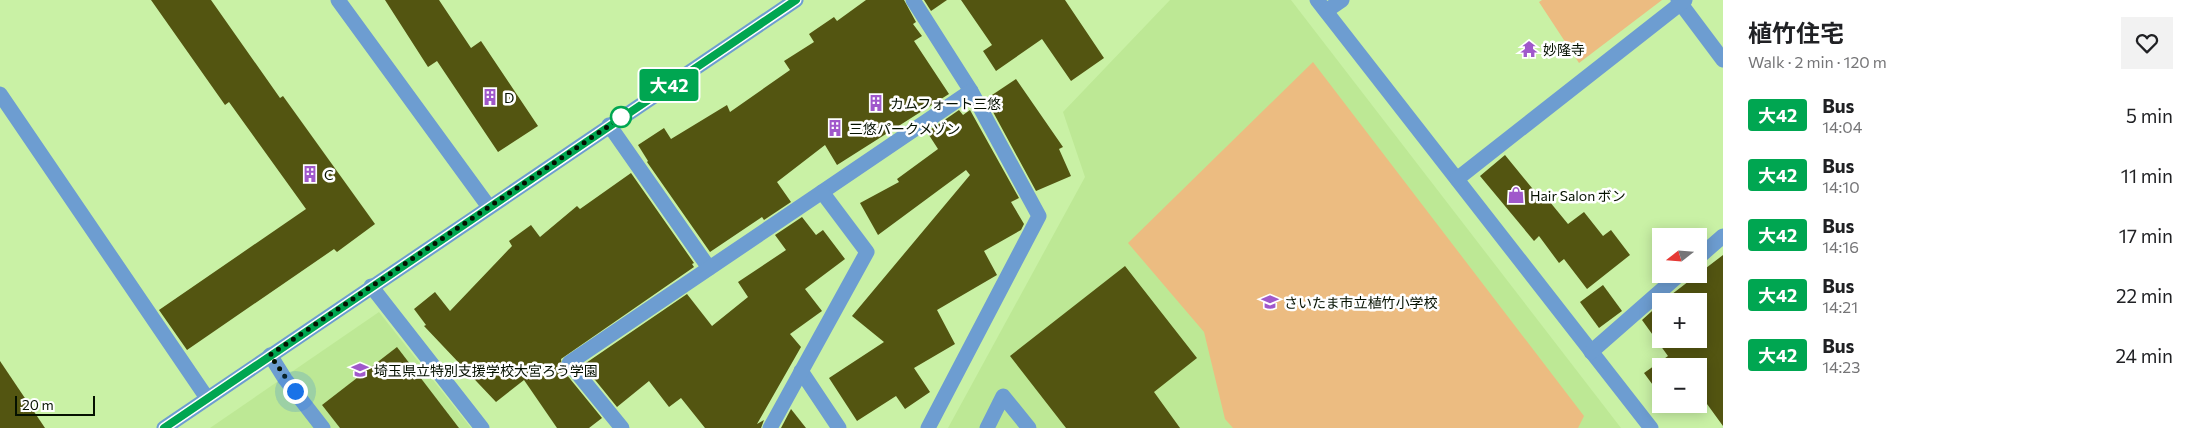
<!DOCTYPE html>
<meta charset="utf-8">
<style>
:root{--surface:#fff;--page:#f2f2f2;--text:#202124;--muted:#757577}
body{margin:0;font-family:Commissioner,"Noto Sans JP",sans-serif;background:var(--page);color:var(--text);height:100vh;display:flex;flex-direction:column;font-size:19px;white-space:nowrap}
*{box-sizing:border-box;margin:0}
p{font-size:16px;color:var(--muted)}
.icon{flex:none;width:28px;height:28px;fill:none;stroke:currentColor;stroke-width:2;stroke-linecap:round;stroke-linejoin:round}
.map{position:relative;flex:1;overflow:hidden}
.details{display:flex;flex-direction:column;background:var(--surface);width:475px}
.details>*{flex:none}
.badge{padding:0 10px;border-radius:4px;font-size:18px;line-height:32px}
.needle{width:32px;rotate:253deg}
.tools{position:absolute;left:1652px;top:228px;display:grid;gap:10px}
.tools a{display:grid;place-items:center;width:55px;height:55px;border-radius:0px;background:var(--surface);box-shadow:0 2px 12px #0003;font-size:25px}
.scale{position:absolute;left:15px;bottom:12px;width:80px;box-sizing:border-box;padding-left:5px;border:2px solid #051100;border-top:0;font-size:14px;line-height:18px;white-space:nowrap;color:#051100;-webkit-text-stroke:4px #fff;paint-order:stroke}
.you{position:absolute;width:25px;height:25px;margin:-12px;border:4px solid #fff;border-radius:50%;background:#1a73e8;box-shadow:0 0 0 8px #1a73e833}
.map>.badge{position:absolute;translate:-50% -50%;box-shadow:0 0 0 2px #fff}
.round{display:grid;place-items:center;flex:none;width:52px;height:52px;border-radius:0px;background:var(--page)}
.overview{display:flex;align-items:center;justify-content:space-between;height:85px;padding:0 25px}
h1{font-size:24px;font-weight:700;line-height:38px}
ul{padding:0;list-style:none}
li{display:flex;align-items:center;gap:15px;height:60px;padding:0 25px}
li div{flex:1}
li b{display:block;font-size:19px}
li em{font-style:normal}
li .badge{min-width:55px;font-weight:700;text-align:center}
main{display:flex;flex:1;min-height:0}
.map>svg:first-child{display:block}
.built{fill:#bde895}
.green{fill:#ecbc81}
.building{fill:#535511}
.lines{fill:none;stroke-linecap:round;stroke-linejoin:round}
.minor{stroke:#6d9dd1;stroke-width:15}
.line-casing{stroke:#fff;stroke-width:11}
.line{stroke:#00a651;stroke-width:8}
.walk{stroke:#051100;stroke-width:5;stroke-dasharray:0 9}
.stop-dot{fill:#fff;stroke:#00a651;stroke-width:2.5}
.labels{text-anchor:middle;dominant-baseline:central;stroke-width:5;stroke-linejoin:round;paint-order:stroke}
.poi-label{font-size:14px;fill:#051100;stroke:#fff;text-anchor:start}
</style>
<main>
<div class="map">
<svg width="1723" height="428" viewBox="0 0 1723 428">
<rect width="100%" height="100%" fill="#c9f1a5"/>
<!-- built -->
<g class="built">
<polygon points="1170,0 1291,0 1621,428 948,428 1085,177 1063,112"/>
<polygon points="379,312 471,428 210,428"/>
</g>
<!-- green -->
<g class="green">
<polygon points="1542,0 1662,0 1579,63 1539,2"/>
<polygon points="1313,62 1584,416 1578,428 1233,428 1225,419 1204,332 1128,243"/>
</g>
<!-- building -->
<g class="building">
<polygon points="151,0 211,0 280,98 283,96 375,224 337,252 334,249 187,350 159,310 306,209 229,102 225,105"/>
<polygon points="385,0 439,0 471,48 481,41 538,126 498,152 437,61 428,67"/>
<polygon points="866,0 904,0 916,22 913,24 922,36 914,41 949,94 837,165 825,145 777,182 791,202 764,220 762,217 710,252 647,162 648,161 638,145 664,128 671,139 727,105 730,112 790,70 784,61 814,42 809,34 834,17 837,21"/>
<polygon points="924,0 947,0 931,11"/>
<polygon points="961,0 1065,0 1104,58 1071,81 1042,39 996,71 983,51 992,45"/>
<polygon points="1016,79 1063,147 1059,149 1071,176 1036,191 986,99"/>
<polygon points="959,110 963,115 970,110 1019,198 1011,202 1024,224 1021,230 984,251 997,275 937,310 955,344 914,368 930,392 905,409 896,396 857,421 829,378 884,342 852,316 970,175 966,170 878,235 860,203 899,182 897,179 938,149 927,132"/>
<polygon points="1505,155 1541,199 1545,196 1568,224 1584,212 1603,236 1611,230 1630,255 1587,289 1564,259 1559,263 1539,236 1534,241 1480,176"/>
<polygon points="631,173 694,263 692,264 694,267 561,359 562,369 602,418 589,428 557,428 524,380 496,402 424,326 426,325 414,309 435,292 450,311 512,246 509,241 531,225 540,237 577,206 580,209"/>
<polygon points="802,217 816,235 823,230 845,259 805,289 822,311 790,334 801,347 757,424 764,420 761,428 705,428 681,398 669,407 649,381 617,407 583,365 687,294 712,326 748,297 738,282 786,250 775,235"/>
<polygon points="1723,255 1723,426 1699,393 1699,366 1661,366 1661,396 1644,373 1668,356 1642,320 1661,303 1661,339 1699,339 1699,301 1663,301"/>
<polygon points="1125,266 1197,358 1154,392 1180,428 1066,428 1010,356"/>
<polygon points="1603,285 1622,311 1599,328 1580,302"/>
<polygon points="397,347 459,428 340,428 322,405"/>
<polygon points="0,361 45,428 0,428"/>
<polygon points="791,409 806,428 781,428"/>
</g>
<g class="lines">
<!-- minor -->
<g class="minor">
<polyline points="338,0 489,207"/>
<polyline points="913,0 971,91 1039,216 928,428"/>
<polyline points="1317,0 1651,428"/>
<polyline points="1678,0 1723,60"/>
<polyline points="1326,11 1342,0"/>
<polyline points="0,94 207,398"/>
<polyline points="609,125 709,268"/>
<polyline points="1457,179 1685,0"/>
<polyline points="822,192 971,91"/>
<polyline points="1699,257 1723,236"/>
<polyline points="371,286 482,428"/>
<polyline points="1591,352 1680,274"/>
<polyline points="270,355 285,379 323,428"/>
<polyline points="801,371 839,428"/>
<polyline points="164,428 796,0"/>
<polyline points="622,428 569,363 822,192 867,252 770,428"/>
<polyline points="987,428 1003,396 1029,428"/>
</g>
</g>
<g class="lines">
<!-- line casing -->
<g class="line-casing">
<polyline id="line" points="164,428 796,0"/>
</g>
<!-- line -->
<use href="#line" class="line"/>
<!-- walk -->
<polyline class="walk" points="295,391 270,355 625,115 621,117"/>
</g>
<!-- icons -->
<defs>
<g id="temple-bare" transform="scale(1.35)"><path d="M0-6L5-2H3V0L6.5 2.5H4V6H1.5V3h-3V6H-4V2.5H-6.5L-3 0V-2H-5Z" fill="#a058cb" stroke="#fff" stroke-width="2.5" paint-order="stroke"/></g>
<g id="building-bare" transform="scale(1.35)"><path d="M-4-6H4V6H1V3H-1V6H-4ZM-2.5-4.3h1.7v1.8h-1.7ZM.8-4.3h1.7v1.8H.8ZM-2.5-1h1.7V.8h-1.7ZM.8-1h1.7V.8H.8Z" fill="#a058cb" stroke="#fff" stroke-width="2.5" paint-order="stroke"/></g>
<g id="shop-bare" transform="scale(1.35)"><path d="M-5-2.5h2.3a2.7 3.5 0 0 1 5.4 0H5L5.5 6h-11ZM-1.5-2.5h3a1.5 2.3 0 0 0-3 0Z" fill="#a058cb" stroke="#fff" stroke-width="2.5" paint-order="stroke"/></g>
<g id="school-bare" transform="scale(1.35)"><path d="M0-5L7-2L0 1L-7-2ZM-4 1L0 2.5L4 1V4Q0 6-4 4Z" fill="#a058cb" stroke="#fff" stroke-width="2.5" paint-order="stroke"/></g>
</defs>
<g fill-rule="evenodd">
<use href="#temple-bare" x="1529" y="49"/>
<use href="#building-bare" x="490" y="97"/>
<use href="#building-bare" x="876" y="103"/>
<use href="#building-bare" x="835" y="128"/>
<use href="#building-bare" x="310" y="174"/>
<use href="#shop-bare" x="1516" y="195"/>
<use href="#school-bare" x="1270" y="302"/>
<use href="#school-bare" x="360" y="370"/>
</g>
<!-- markers -->
<circle class="stop-dot" cx="621" cy="117" r="10"/>
<g class="labels">
<!-- poi labels -->
<g class="poi-label">
<text x="1543" y="49">妙隆寺</text>
<text x="504" y="97">D</text>
<text x="890" y="103">カムフォート三悠</text>
<text x="849" y="128">三悠パークメゾン</text>
<text x="324" y="174">C</text>
<text x="1530" y="195">Hair Salon ボン</text>
<text x="1284" y="302">さいたま市立植竹小学校</text>
<text x="374" y="370">埼玉県立特別支援学校大宮ろう学園</text>
</g>
</g>
</svg>
<div class="tools">
<a><svg class="needle" viewBox="-14 -14 28 28"><path d="M0-13l5 13h-10z" fill="#e53935"/><path d="M0 13l5-13h-10z" fill="#757577"/></svg></a>
<a>+</a>
<a>−</a>
</div>
<div class="scale">20 m</div>
<div class="you" style="left:295px;top:391px"></div>
<b class="badge" style="left:669px;top:85px;background:#00a651;color:#fff">大42</b>
</div>
<section class="details">
<div class="overview"><div><h1>植竹住宅</h1><p>Walk · 2 min · 120 m</p></div><a class="round"><svg class="icon" aria-label="heart" viewBox="0 0 24 24"><path d="M12 20l-8-8c-3-5 5-10 8-4 3-6 11-1 8 4z"/></svg></a></div>
<ul>
<li><span class="badge" style="background:#00a651;color:#fff">大42</span><div><b>Bus</b><p>14:04</p></div><em>5 min</em></li>
<li><span class="badge" style="background:#00a651;color:#fff">大42</span><div><b>Bus</b><p>14:10</p></div><em>11 min</em></li>
<li><span class="badge" style="background:#00a651;color:#fff">大42</span><div><b>Bus</b><p>14:16</p></div><em>17 min</em></li>
<li><span class="badge" style="background:#00a651;color:#fff">大42</span><div><b>Bus</b><p>14:21</p></div><em>22 min</em></li>
<li><span class="badge" style="background:#00a651;color:#fff">大42</span><div><b>Bus</b><p>14:23</p></div><em>24 min</em></li>
</ul>
</section>
</main>
